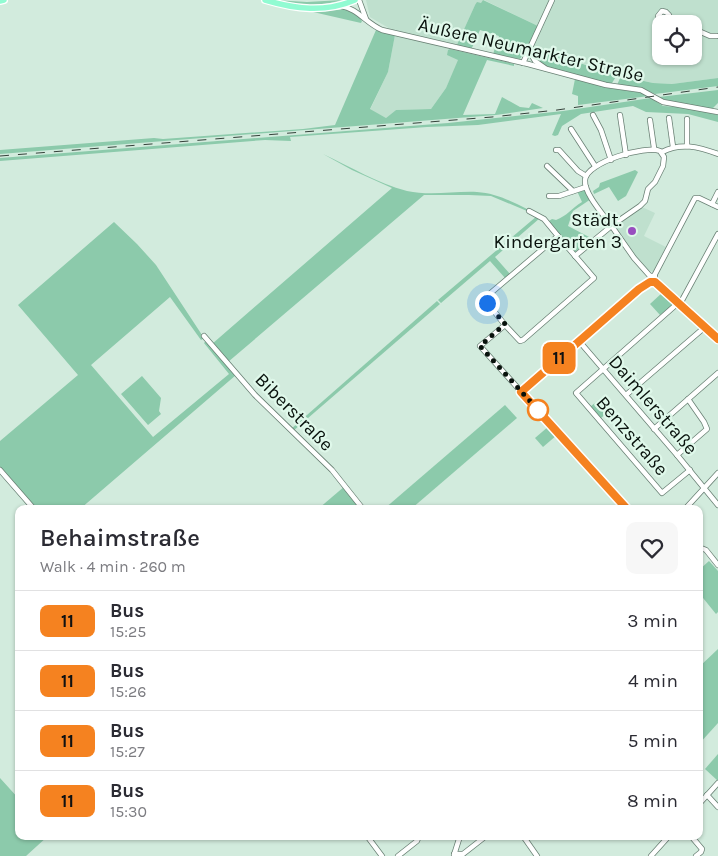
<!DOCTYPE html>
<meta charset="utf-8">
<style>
:root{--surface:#fff;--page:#f7f7f7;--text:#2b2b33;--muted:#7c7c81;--line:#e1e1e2}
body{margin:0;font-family:Karla,sans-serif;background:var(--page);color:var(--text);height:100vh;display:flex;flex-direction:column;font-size:19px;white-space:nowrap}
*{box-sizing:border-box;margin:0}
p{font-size:16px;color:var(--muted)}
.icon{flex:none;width:28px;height:28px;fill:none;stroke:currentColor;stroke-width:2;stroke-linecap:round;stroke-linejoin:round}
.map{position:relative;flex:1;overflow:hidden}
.details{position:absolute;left:15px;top:505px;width:688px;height:335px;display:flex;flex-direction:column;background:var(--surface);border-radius:10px;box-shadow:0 1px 4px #0004}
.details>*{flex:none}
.badge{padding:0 10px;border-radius:8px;font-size:18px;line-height:32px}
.controls{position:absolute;left:652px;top:15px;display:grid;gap:10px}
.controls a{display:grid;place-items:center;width:50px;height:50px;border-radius:10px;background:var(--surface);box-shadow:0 1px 4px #0004;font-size:25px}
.you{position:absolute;width:25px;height:25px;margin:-12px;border:4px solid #fff;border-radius:50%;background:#1a73e8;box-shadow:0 0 0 8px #1a73e833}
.map>.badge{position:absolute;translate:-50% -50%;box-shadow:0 0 0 2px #fff}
.round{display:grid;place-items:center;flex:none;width:52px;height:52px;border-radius:10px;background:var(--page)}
.overview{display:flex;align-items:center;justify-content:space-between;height:85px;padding:0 25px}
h1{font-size:24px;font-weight:600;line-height:38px}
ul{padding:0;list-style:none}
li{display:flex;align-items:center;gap:15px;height:60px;padding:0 25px;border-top:1px solid var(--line)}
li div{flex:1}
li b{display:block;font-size:19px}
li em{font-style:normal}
li .badge{min-width:55px;font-weight:700;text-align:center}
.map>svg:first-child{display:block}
.built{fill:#bfe0ce;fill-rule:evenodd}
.green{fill:#8ccaab}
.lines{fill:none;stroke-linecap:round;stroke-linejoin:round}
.minor-casing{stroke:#6a8175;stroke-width:6}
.major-casing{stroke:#fff;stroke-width:8}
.minor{stroke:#fff;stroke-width:4.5}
.major{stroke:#91fbd2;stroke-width:5.5}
.rail{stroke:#344039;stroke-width:1;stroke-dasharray:9 9;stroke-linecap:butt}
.line-casing{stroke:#fff;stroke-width:11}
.line{stroke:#f58220;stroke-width:8}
.walk{stroke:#08110c;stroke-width:5;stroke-dasharray:0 9}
.poi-dot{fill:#984dbf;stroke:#dff8ea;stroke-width:2}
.stop-dot{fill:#fff;stroke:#f58220;stroke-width:2.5}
.labels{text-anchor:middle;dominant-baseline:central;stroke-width:4.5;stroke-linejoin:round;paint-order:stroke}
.street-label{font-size:19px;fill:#08110c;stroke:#dff8ea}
.poi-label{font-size:19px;fill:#08110c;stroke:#dff8ea;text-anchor:end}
</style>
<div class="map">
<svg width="718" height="856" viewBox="0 0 718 856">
<rect width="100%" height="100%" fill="#d2ebdd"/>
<!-- built -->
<g class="built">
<polygon points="366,0 483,0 481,4 475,5 456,47 392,30 370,17"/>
<path d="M484 0H718V78L672 84 653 83 619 75 528 46 538 26ZM661 24H694V56H661Z"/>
<polygon points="395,35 450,49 449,49 459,60 446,88 431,109 396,110 386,118 370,110 388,72"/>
<polygon points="642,207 655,213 644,236 666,247 653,272 646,269 638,260 616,228 616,224"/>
</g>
<!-- green -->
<g class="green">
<path d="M274 0 307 2 342 0C318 7 298 6 274 0Z"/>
<polygon points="483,0 538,26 528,46 520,59 493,54 499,36 480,30 471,50 456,47 475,5 477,2 481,3"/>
<polygon points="347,9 360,18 362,21 361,23 313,12"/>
<polygon points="376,30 395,35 388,72 370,109 386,118 396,110 431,109 446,88 458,60 447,55 448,50 450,49 514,64 514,66 487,60 463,115 495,114 502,97 520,107 529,108 532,103 543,108 496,115 0,154 0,150 154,138 163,139 303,129 335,125"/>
<polygon points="533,48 617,75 612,83 610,84 547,67 535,59 532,52"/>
<polygon points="621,76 653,83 672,84 718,78 718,86 655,94 642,88 617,85"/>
<polygon points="575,79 610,88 643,93 649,96 578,105 578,96 572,94"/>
<polygon points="718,90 718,103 712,109 670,102 659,97"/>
<polygon points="651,98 663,106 692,108 718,115 718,122 688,114 646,112 633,106 581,114 562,126 558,135 555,136 552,135 561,114 478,125 427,127 290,137 291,141 265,140 0,161 0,158 448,123 563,111"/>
<path d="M323 154C351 167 377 183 407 191 430 196 454 191 477 192 495 193 511 201 527 209V211L491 196 469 195H424L228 362 212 344 392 188 352 170Z"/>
<polygon points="635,170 638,172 626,196 618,201 609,187 594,194 593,191 599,187 600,183"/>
<path d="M585 188 591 199 573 211 568 226 591 238 574 253 549 221 552 219 556 220C567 216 572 208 582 202L577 191Z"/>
<polygon points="537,216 540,218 495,257 510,274 505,278 490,261 441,303 438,300"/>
<polygon points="114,222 137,244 156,265 204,338 201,340 170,297 91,365 153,437 229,374 204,343 206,341 236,375 80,509 36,509 0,467 0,441 78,375 18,305"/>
<polygon points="663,292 673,301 672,306 660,315 650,304"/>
<polygon points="437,301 440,304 293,431 291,429"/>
<polygon points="142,376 161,398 159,411 161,414 148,425 121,394"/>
<polygon points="602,397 611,409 600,419 590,407"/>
<polygon points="505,405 517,418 411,509 384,509"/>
<polygon points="549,426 557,435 543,447 535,438"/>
<polygon points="345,486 362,509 318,509"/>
<polygon points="709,561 718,571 718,612 716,614 699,593 699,570"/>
<polygon points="718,649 718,723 699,744 699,667"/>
<polygon points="718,754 718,781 705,769"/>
<polygon points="0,778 19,799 19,836 48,836 26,856 0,856"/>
</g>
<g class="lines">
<!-- minor casing -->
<g class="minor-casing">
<g id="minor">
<polyline points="359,0 366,19"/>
<path d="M341 6C357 8 367 24 382 30L528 64 606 85 641 90 663 102 718 112"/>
<polyline points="669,19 667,22 662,23 659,21 658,16 662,11 666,12 669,15 669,19 680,24"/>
<polyline points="694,29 710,36 717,36"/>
<polyline points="531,54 535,61 545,68"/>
<polyline points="523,63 552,0"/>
<polyline points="593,115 601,130 611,160"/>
<polyline points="620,115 626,155"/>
<polyline points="669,118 673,147"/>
<polyline points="650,120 654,148"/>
<polyline points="571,129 595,166"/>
<polyline points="687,146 687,119"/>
<polyline points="556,150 559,150 578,171 586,176"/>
<path d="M662 152C681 142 699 147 718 154"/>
<polyline points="547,166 573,191"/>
<polyline points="549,196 559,196 586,187"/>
<polyline points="712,204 718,192"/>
<polyline points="529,211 544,219 558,236"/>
<path d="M610 224C602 213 584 193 585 180 586 162 646 145 660 151L664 157 663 166 655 182 648 189 645 201 640 206 614 224"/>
<polyline points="613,228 634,258 650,276"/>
<polyline points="575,256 609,228"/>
<polyline points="654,276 695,198 699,198 718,207"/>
<polyline points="655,282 655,276 650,276 650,282 655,282 718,339"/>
<polyline points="678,303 576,393 662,493 690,470"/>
<polyline points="680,304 718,234"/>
<polyline points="505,325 486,301 486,297 558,236 594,278 523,340 520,341 505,325 480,346 627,509"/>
<polyline points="204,336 255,395 332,470 363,509"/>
<polyline points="579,341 677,455 718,505"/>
<polyline points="521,391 639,289 650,282"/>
<polyline points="626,395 705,327"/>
<polyline points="654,429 718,373"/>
<polyline points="677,455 707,429 704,422 688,399"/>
<polyline points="0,470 34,509"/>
<polyline points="685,509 718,473"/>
<polyline points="699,550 701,548 706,550 718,565"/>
<polyline points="707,795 718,807"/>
<polyline points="699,804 718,783"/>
<polyline points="367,836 382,856"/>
<polyline points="523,836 537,856"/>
<polyline points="691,836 702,849 701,852 696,856"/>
<polyline points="454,854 463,854 486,836"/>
<polyline points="454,855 460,836"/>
<polyline points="398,856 417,841 419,836"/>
<polyline points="651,856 669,836"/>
</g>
</g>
<!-- major casing -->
<g class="major-casing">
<g id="major">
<path d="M265 0C295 9 325 13 355 0"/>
<polyline points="0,1 4,0"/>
</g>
</g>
<!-- minor -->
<use href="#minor" class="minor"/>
<!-- major -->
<use href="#major" class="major"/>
<!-- rail -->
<polyline class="rail" points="0,156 492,117 557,110 718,87"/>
</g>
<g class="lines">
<!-- line casing -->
<g class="line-casing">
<polyline id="line" points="627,509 521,392 639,289 650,282 655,282 718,339"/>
</g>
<!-- line -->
<use href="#line" class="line"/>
<!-- walk -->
<polyline class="walk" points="487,303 505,324 480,346 538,410"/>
</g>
<!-- markers -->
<circle class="poi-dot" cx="632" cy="231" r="5"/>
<circle class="stop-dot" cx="538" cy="410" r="10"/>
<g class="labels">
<!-- street labels -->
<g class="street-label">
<text transform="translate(531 50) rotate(13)">Äußere Neumarkter Straße</text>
<text transform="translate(653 405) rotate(49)">Daimlerstraße</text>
<text transform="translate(294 412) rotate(45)">Biberstraße</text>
<text transform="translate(632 436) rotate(49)">Benzstraße</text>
</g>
<!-- poi labels -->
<g class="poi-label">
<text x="622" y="220">Städt.<tspan x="622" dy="22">Kindergarten 3</tspan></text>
</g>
</g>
</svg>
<div class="controls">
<a><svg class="icon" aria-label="locate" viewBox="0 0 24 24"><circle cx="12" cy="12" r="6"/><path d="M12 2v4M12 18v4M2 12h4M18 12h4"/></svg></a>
</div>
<div class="you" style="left:487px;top:303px"></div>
<b class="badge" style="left:559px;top:358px;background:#f58220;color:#111">11</b>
<section class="details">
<div class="overview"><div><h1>Behaimstraße</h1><p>Walk · 4 min · 260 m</p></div><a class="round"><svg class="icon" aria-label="heart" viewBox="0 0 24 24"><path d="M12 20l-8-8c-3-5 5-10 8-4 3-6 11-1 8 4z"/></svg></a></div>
<ul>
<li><span class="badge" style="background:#f58220;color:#111">11</span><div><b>Bus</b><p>15:25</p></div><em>3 min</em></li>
<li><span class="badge" style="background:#f58220;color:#111">11</span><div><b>Bus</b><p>15:26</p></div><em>4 min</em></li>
<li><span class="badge" style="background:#f58220;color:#111">11</span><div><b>Bus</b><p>15:27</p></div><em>5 min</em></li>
<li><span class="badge" style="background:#f58220;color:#111">11</span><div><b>Bus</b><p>15:30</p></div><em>8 min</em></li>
</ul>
</section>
</div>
